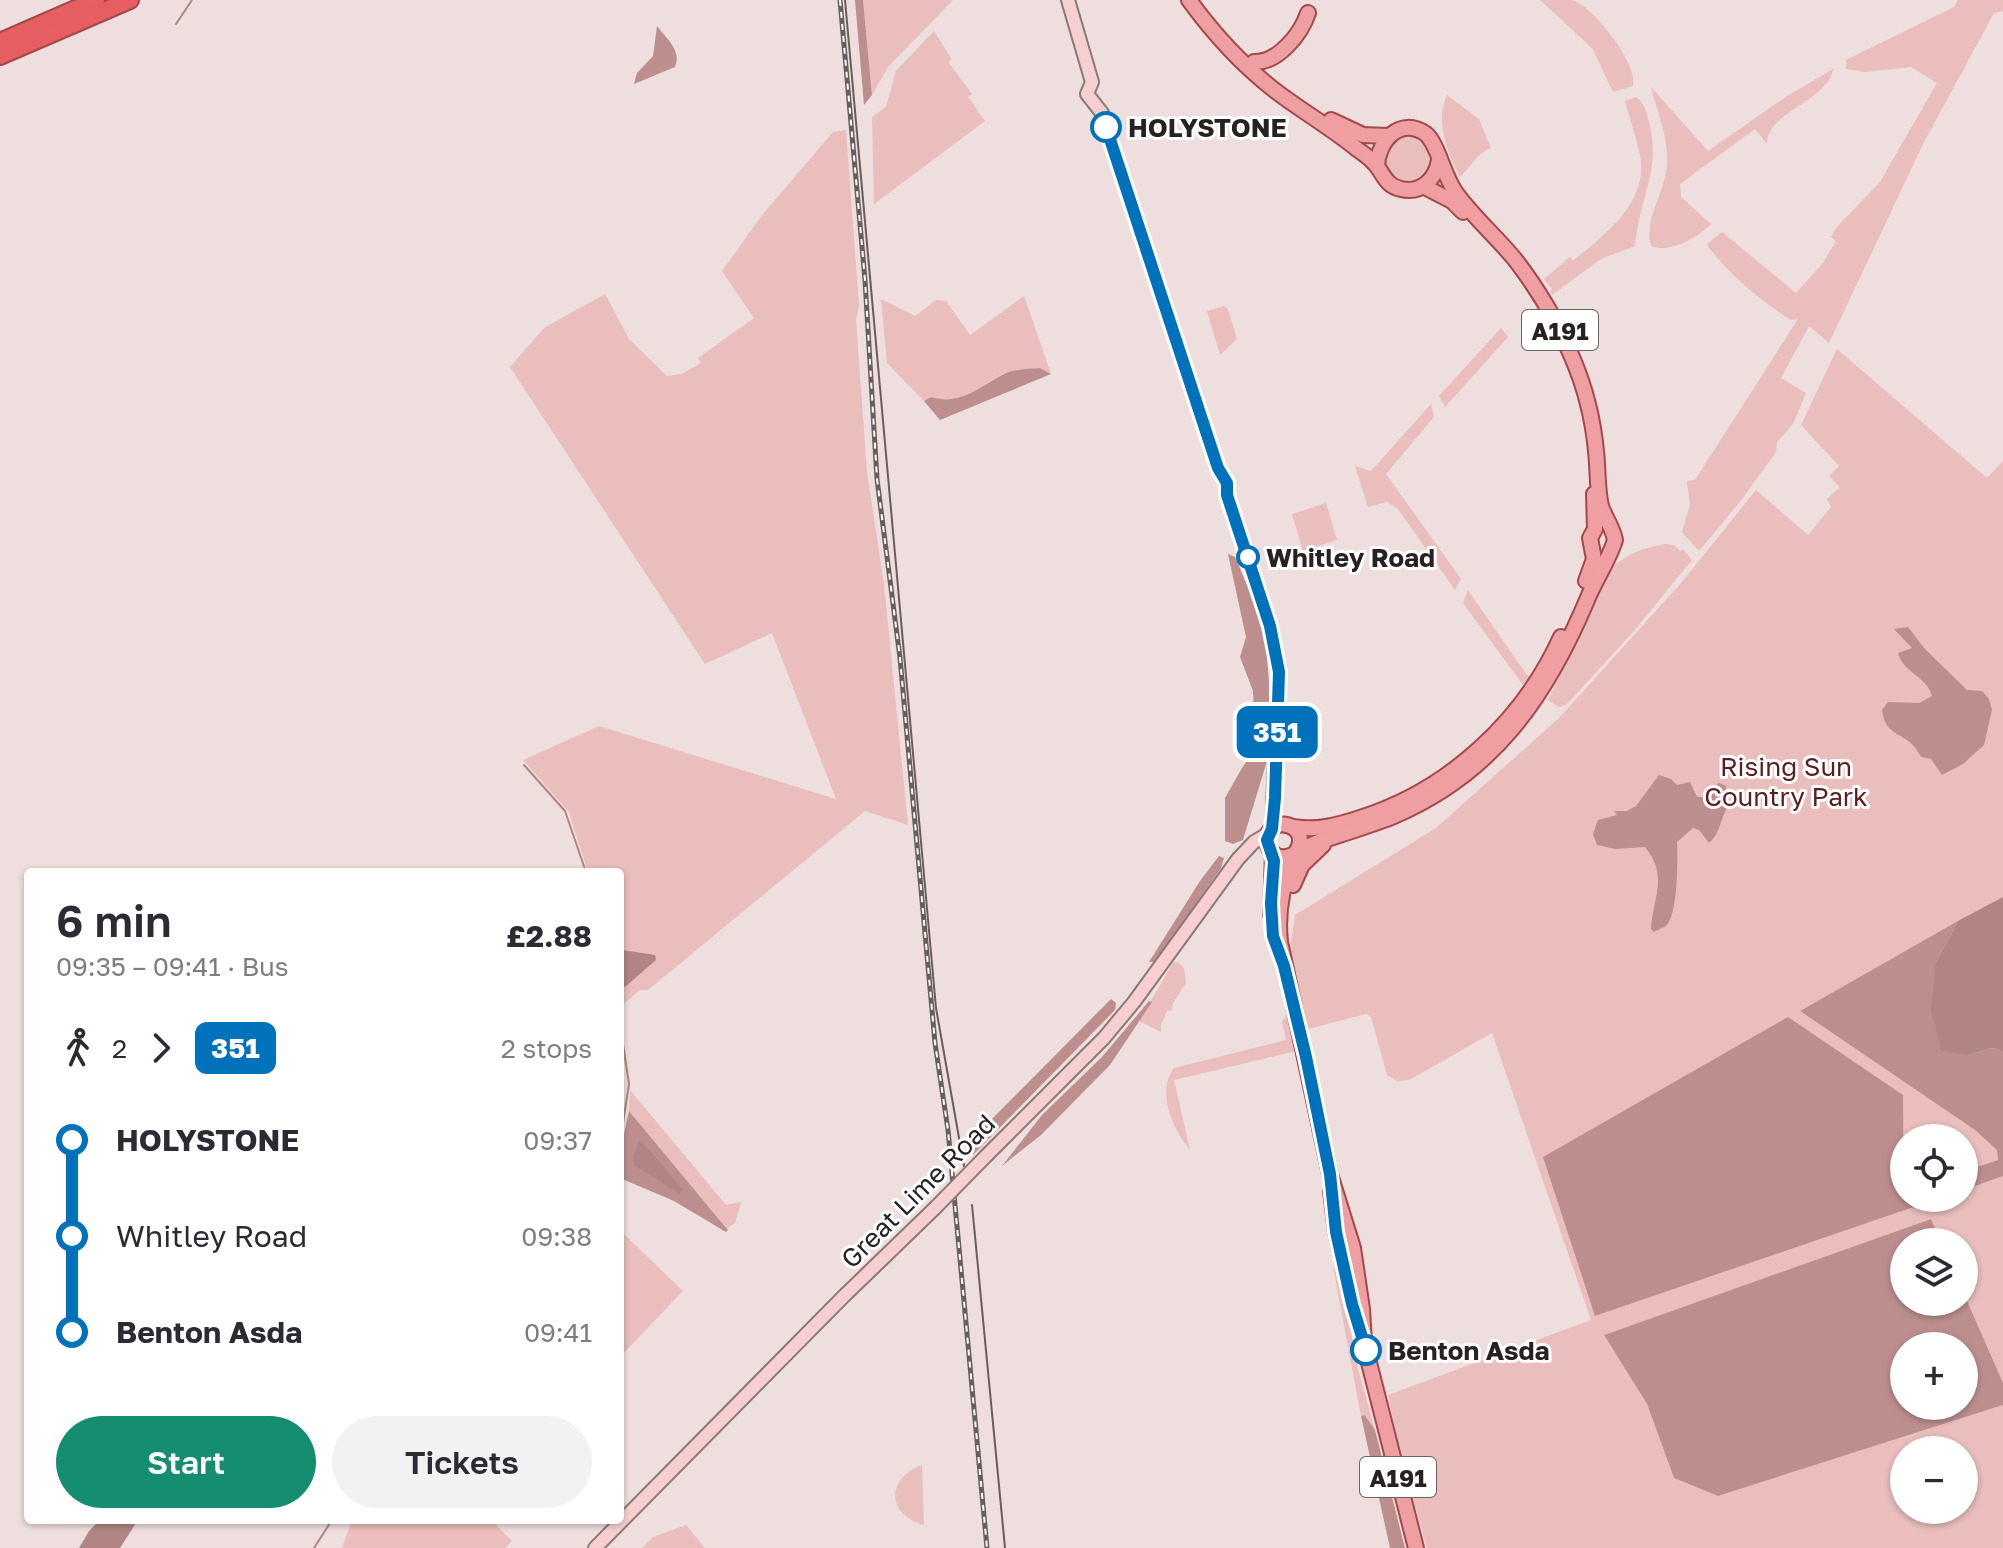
<!DOCTYPE html>
<meta charset="utf-8">
<style>
:root{--surface:#fff;--page:#f2f2f3;--text:#2b2b33;--muted:#7c7c81;--accent:#148d71}
body{margin:0;font-family:"Golos Text",sans-serif;background:var(--page);color:var(--text);height:100vh;display:flex;flex-direction:column;font-size:30px;white-space:nowrap}
*{box-sizing:border-box;margin:0}
p{font-size:26px;color:var(--muted)}
.icon{flex:none;width:44px;height:44px;fill:none;stroke:currentColor;stroke-width:2;stroke-linecap:round;stroke-linejoin:round}
.map{position:relative;flex:1;overflow:hidden}
.drawer{position:absolute;left:24px;top:868px;width:600px;height:656px;display:flex;flex-direction:column;background:var(--surface);border-radius:8px;box-shadow:0 2px 6px #0004}
.drawer>*{flex:none}
.badge{padding:0 16px;border-radius:12px;font-size:28px;line-height:52px}
.tools{position:absolute;left:1890px;top:1124px;display:grid;gap:16px}
.tools a{display:grid;place-items:center;width:88px;height:88px;border-radius:50%;background:var(--surface);box-shadow:0 2px 6px #0004;font-size:40px}
.map>.badge{position:absolute;translate:-50% -50%;box-shadow:0 0 0 4px #fff}
.legs{display:flex;align-items:center;gap:12px;height:88px;padding:0 32px;font-size:26px}
.legs p{margin-inline-start:auto}
.head{display:flex;align-items:center;justify-content:space-between;height:136px;padding:0 32px}
h1{font-size:44px;font-weight:600;line-height:60px}
.cta{display:flex;gap:16px;margin-top:auto;padding:16px 32px}
.cta a{flex:1;height:92px;border-radius:48px;background:var(--accent);color:#fff;font-size:32px;font-weight:600;line-height:92px;text-align:center}
.cta a+a{background:var(--page);color:var(--text)}
ul{padding:0 32px;list-style:none}
li{display:flex;align-items:center;gap:28px;height:96px;font-size:30px}
li i{display:grid;place-items:center;width:12px;height:100%;margin:0 10px;background:currentColor}
li i::after{content:'';width:20px;height:20px;margin:-10px;border:6px solid;border-radius:50%;background:var(--surface)}
li p{margin-inline-start:auto}
li:first-child i{background:linear-gradient(#0000 50%,currentColor 0)}
li:last-child i{background:linear-gradient(currentColor 50%,#0000 0)}
.map>svg:first-child{display:block}
.green{fill:#e9bebc;fill-rule:evenodd}
.forest{fill:#bc8f8e;fill-rule:evenodd}
.water{fill:#b08583}
.lines{fill:none;stroke-linecap:round;stroke-linejoin:round}
.stream{stroke:#b08583;stroke-width:2}
.secondary-casing{stroke:#887a79;stroke-width:16}
.primary-casing{stroke:#a2494b;stroke-width:18}
.highway-casing{stroke:#a2494b;stroke-width:20}
.secondary{stroke:#f7cfd0;stroke-width:12}
.primary{stroke:#ef9ea1;stroke-width:14}
.highway{stroke:#e45e62;stroke-width:16}
.tram{stroke:#675e5d;stroke-width:2}
.rail-casing{stroke:#675e5d;stroke-width:5}
.rail{stroke:#fff;stroke-width:2;stroke-dasharray:6;stroke-linecap:butt}
.secondary-bridge-casing{stroke:#887a79;stroke-width:16;stroke-linecap:butt}
.secondary-bridge{stroke:#f7cfd0;stroke-width:12}
.line-1-casing{stroke:#fff;stroke-width:18}
.line-1{stroke:#0072bc;stroke-width:12}
.stop-1-dot{fill:#fff;stroke:#0072bc;stroke-width:4}
.labels{text-anchor:middle;dominant-baseline:central;stroke-width:6;stroke-linejoin:round;paint-order:stroke}
.shield{fill:#fff;stroke:#686464;stroke-width:2}
.shield-label{font-size:24px;font-weight:bold;fill:#272121}
.stop-label{font-size:26px;font-weight:bold;fill:#272121;stroke:#fff;text-anchor:start}
.park-label{font-size:26px;fill:#592021;stroke:#fff}
.street-label{font-size:26px;fill:#272121;stroke:#fff}
</style>
<div class="map">
<svg width="2003" height="1548" viewBox="0 0 2003 1548">
<rect width="100%" height="100%" fill="#eededd"/>
<!-- green -->
<g class="green">
<polygon points="863,0 953,0 888,67 872,95"/>
<path d="M1540 0C1549 0 1563 0 1572 0 1593 6 1639 65 1633 86L1613 92 1592 48Z"/>
<path d="M1958 0H2003V11L1994 13 1923 144 1829 343 1809 326 1781 378 1806 393 1793 424 1777 442 1776 452 1742 499 1700 550 1697 549 1682 532 1690 505 1687 481 1695 480 1798 319 1791 320C1764 303 1724 271 1707 244L1722 232 1796 293 1823 263 1836 241 1831 237 1836 228 1880 182 1937 83 1911 67 1864 72 1846 69V60L1954 7Z"/>
<polygon points="934,31 951,58 949,63 972,94 968,97 985,121 874,204 872,117 886,107 896,71"/>
<path d="M1833 69C1828 101 1765 113 1767 144L1755 129 1680 184 1681 197 1711 224C1699 237 1669 254 1651 246 1644 221 1662 196 1666 173 1671 141 1658 116 1651 87L1708 151 1787 96Z"/>
<path d="M1447 95 1479 119 1491 148C1477 153 1471 167 1460 177 1447 152 1435 122 1447 95Z"/>
<path d="M1636 97C1644 102 1645 109 1648 118 1663 169 1639 196 1635 246L1601 259 1552 295 1550 291 1552 289 1544 279 1570 257 1573 261C1605 234 1649 203 1640 155 1636 137 1630 119 1625 101Z"/>
<polygon points="846,130 859,306 856,320 867,472 884,584 908,825 865,811 648,990 640,990 620,1007 620,872 588,872 569,812 523,760 599,726 836,799 772,633 705,664 510,367 544,328 605,294 629,339 667,376 682,374 701,363 698,358 754,318 722,271 763,214 833,132"/>
<circle cx="1409" cy="159" r="24"/>
<polygon points="1024,296 1051,374 1040,368 1002,374 962,399 945,401 931,397 924,401 887,363 881,299 915,316 936,300 946,301 970,335"/>
<polygon points="1224,306 1228,309 1237,339 1220,355 1207,311"/>
<polygon points="1501,328 1508,337 1445,407 1439,396"/>
<path d="M1837 349 1987 478 2003 461V897L1800 1011 1975 1130 1997 1150 1998 1160 1964 1171V1138H1904V1142L1902 1095 1595 1316 1940 1198H1964V1190L2003 1176V1383L1964 1294V1242H1941L1931 1219 1604 1335 1647 1404 1674 1478 1718 1496 2003 1405V1548H1427L1402 1461 1388 1395 1591 1320 1492 1033 1409 1080 1397 1081 1387 1075 1371 1017 1366 1014 1308 1029 1290 949 1295 915 1436 828 1559 718 1682 582 1756 490 1808 535 1831 507 1827 499 1840 487 1829 476 1839 466 1801 425ZM1904 1450H1964V1510H1904Z"/>
<polygon points="1431,404 1434,417 1386,474 1461,579 1455,590 1398,509 1387,502 1368,507 1355,466 1371,471"/>
<polygon points="1326,503 1337,540 1303,551 1292,514"/>
<path d="M1666 544 1674 545 1680 551 1683 549 1692 560 1633 632 1566 705 1559 707 1548 700 1613 567C1629 552 1645 548 1666 544Z"/>
<polygon points="1468,590 1526,674 1530,676 1523,685 1463,603"/>
<polygon points="1178,962 1184,968 1186,983 1173,1003 1172,1010 1167,1011 1161,1025 1161,1032 1139,1021 1173,963"/>
<path d="M1287 1015 1296 1051 1174 1080 1190 1150C1173 1130 1156 1092 1174 1068L1286 1040 1282 1022Z"/>
<polygon points="630,1090 726,1205 741,1202 735,1223 727,1228 629,1111"/>
<polygon points="620,1230 683,1291 620,1357"/>
<polygon points="1333,1266 1340,1273 1358,1369 1375,1430 1366,1415 1361,1416"/>
<path d="M922 1465 924 1525C886 1515 886 1478 922 1465Z"/>
<polygon points="352,1520 491,1520 512,1541 505,1548 342,1548"/>
<polygon points="686,1525 705,1548 642,1548 653,1537"/>
</g>
<!-- forest -->
<g class="forest">
<polygon points="855,0 863,0 872,95 864,105"/>
<path d="M657 26C667 39 682 51 675 67L634 84 637 73 653 56Z"/>
<path d="M1040 368 1051 374 940 420 924 401 931 397C959 406 978 388 1002 375 1012 369 1028 369 1040 368Z"/>
<polygon points="1228,554 1235,557 1239,566 1265,629 1269,683 1270,751 1243,840 1233,844 1225,841 1225,798 1242,768 1259,744 1260,718 1254,713 1253,691 1240,657 1246,637"/>
<path d="M1908 627 1924 648 1967 690 1982 691 1989 699 1992 710 1984 745 1963 764 1942 775 1931 759 1921 757C1908 729 1886 741 1882 710L1888 702 1919 703 1932 696C1927 676 1903 673 1898 653L1912 648 1894 629Z"/>
<path d="M1659 775 1671 779 1677 785 1690 782 1697 797H1702L1719 783 1726 786 1724 804 1727 808C1720 820 1720 834 1709 843L1699 830 1693 828 1677 842C1678 858 1678 915 1666 926 1665 927 1655 931 1654 932L1651 929C1653 896 1669 877 1645 847L1615 849 1597 845 1593 834 1598 820 1617 815 1614 811H1627L1636 806Z"/>
<polygon points="1219,856 1224,858 1221,868 1155,962 1149,962 1200,881"/>
<polygon points="1958,921 1936,962 1968,1055 1993,1048 2003,1052 2003,1176 1964,1190 1964,1171 1998,1160 1997,1150 1975,1130 1800,1011"/>
<polygon points="1111,999 1116,1003 1115,1010 973,1155 973,1138"/>
<polygon points="1149,1001 1152,1002 1110,1065 1041,1135 1002,1166 1042,1115 1102,1057"/>
<polygon points="1788,1017 1903,1095 1904,1198 1940,1198 1595,1316 1543,1157"/>
<polygon points="629,1111 728,1230 726,1232 674,1201 620,1178 620,1153"/>
<path d="M1931 1219 1941 1242H1904V1302H1964V1294L2003 1383V1405L1718 1496 1674 1478 1647 1404 1604 1335ZM1904 1346H1964V1406H1904Z"/>
<polygon points="1365,1415 1375,1430 1405,1548 1390,1548 1361,1416"/>
</g>
<!-- water -->
<g class="water">
<polygon points="2003,897 2003,1052 1993,1048 1968,1055 1941,1051 1931,1009 1936,962 1958,921"/>
<polygon points="622,950 655,955 656,960 625,987 621,984 620,952"/>
<polygon points="639,1141 644,1144 683,1190 679,1193 635,1166 633,1157"/>
<polygon points="100,1520 138,1520 120,1548 79,1548 89,1531"/>
</g>
<g class="lines">
<!-- stream -->
<g class="stream">
<polyline points="176,24 192,0"/>
<polyline points="524,765 565,811 586,872"/>
<polyline points="620,1024 629,1084 620,1142"/>
<polyline points="314,1548 332,1520"/>
</g>
<!-- secondary casing -->
<g class="secondary-casing">
<g id="secondary">
<polyline points="1068,0 1092,82 1087,94 1102,113 1218,468 1227,483 1227,495 1270,626 1279,672 1272,829"/>
<polyline points="987,1155 1104,1038 1134,1002 1238,859 1254,842 1269,833"/>
<polyline points="595,1548 844,1296 935,1208"/>
</g>
</g>
<!-- primary casing -->
<g class="primary-casing">
<g id="primary">
<path d="M1189 0C1213 33 1240 63 1273 89 1300 110 1330 127 1357 149 1363 153 1371 159 1376 165 1384 175 1386 186 1401 189 1421 194 1436 179 1439 160"/>
<path d="M1254 62C1278 63 1301 34 1308 13"/>
<polyline points="1331,120 1363,135 1388,136"/>
<polyline points="1423,186 1452,201 1463,212"/>
<polyline points="1586,581 1594,559 1590,538 1595,529 1594,494"/>
<path d="M1294 827C1317 831 1339 825 1360 818 1449 790 1523 721 1561 637"/>
<polyline points="1293,885 1302,865 1323,845"/>
<polyline points="1271,915 1273,853"/>
<polyline points="1331,1191 1336,1232 1356,1315"/>
<polyline points="1362,1335 1416,1548"/>
<path d="M1364 1342 1362 1309 1353 1248 1330 1174 1280 942C1277 914 1282 885 1293 858 1296 852 1300 847 1300 841 1301 825 1277 818 1269 832 1266 837 1267 845 1270 850 1281 867 1301 850 1313 844 1340 834 1367 827 1394 816 1494 773 1546 697 1587 600 1595 580 1609 560 1615 540 1613 528 1605 518 1601 506 1597 489 1598 469 1596 451 1593 419 1585 387 1572 357 1558 323 1539 291 1517 262 1498 238 1474 218 1456 193 1444 177 1438 144 1426 134 1400 116 1378 141 1377 166"/>
</g>
</g>
<!-- highway casing -->
<g class="highway-casing">
<g id="highway">
<polyline points="0,42 96,0"/>
<polyline points="0,56 130,0"/>
</g>
</g>
<!-- secondary -->
<use href="#secondary" class="secondary"/>
<!-- primary -->
<use href="#primary" class="primary"/>
<!-- highway -->
<use href="#highway" class="highway"/>
<!-- tram -->
<g class="tram">
<polyline points="845,0 936,1008 964,1166"/>
<polyline points="972,1205 1005,1548"/>
</g>
<!-- rail casing -->
<g class="rail-casing">
<polyline id="rail" points="840,0 865,280 877,479 900,658 935,1043 948,1130 987,1548"/>
</g>
<!-- rail -->
<use href="#rail" class="rail"/>
<!-- secondary-bridge casing -->
<g class="secondary-bridge-casing">
<polyline id="secondary-bridge" points="935,1208 987,1155"/>
</g>
<!-- secondary-bridge -->
<use href="#secondary-bridge" class="secondary-bridge"/>
</g>
<g class="lines">
<!-- line-1 casing -->
<g class="line-1-casing">
<polyline id="line-1" points="1106,127 1218,468 1227,483 1227,495 1270,626 1279,672 1275,798 1272,829 1267,840 1274,861 1271,903 1273,936 1284,966 1306,1057 1330,1174 1336,1232 1352,1304 1366,1350"/>
</g>
<!-- line-1 -->
<use href="#line-1" class="line-1"/>
</g>
<!-- markers -->
<g class="stop-1-dot">
<circle cx="1106" cy="127" r="14"/>
<circle cx="1248" cy="557" r="10"/>
<circle cx="1366" cy="1350" r="14"/>
</g>
<g class="labels">
<!-- shield labels -->
<g class="shield">
<rect x="1522" y="310" width="76" height="40" rx="6"/>
<rect x="1360" y="1457" width="76" height="40" rx="6"/>
</g>
<g class="shield-label">
<text x="1560" y="330">A191</text>
<text x="1398" y="1477">A191</text>
</g>
<!-- stop labels -->
<g class="stop-label">
<text x="1128" y="127">HOLYSTONE</text>
<text x="1266" y="557">Whitley Road</text>
<text x="1388" y="1350">Benton Asda</text>
</g>
<!-- park labels -->
<g class="park-label">
<text x="1786" y="766">Rising Sun<tspan x="1786" dy="30">Country Park</tspan></text>
</g>
<!-- street labels -->
<g class="street-label">
<text transform="translate(918 1191) rotate(-45)">Great Lime Road</text>
</g>
</g>
</svg>
<div class="tools">
<a><svg class="icon" aria-label="locate" viewBox="0 0 24 24"><circle cx="12" cy="12" r="6"/><path d="M12 2v4M12 18v4M2 12h4M18 12h4"/></svg></a>
<a><svg class="icon" aria-label="layers" viewBox="0 0 24 24"><path d="M12 4l9 5-9 5-9-5zM3 14l9 5 9-5"/></svg></a>
<a>+</a>
<a>−</a>
</div>
<b class="badge" style="left:1277px;top:732px;background:#0072bc;color:#fff">351</b>
<section class="drawer">
<div class="head"><div><h1>6 min</h1><p>09:35 – 09:41 · Bus</p></div><b>£2.88</b></div>
<div class="legs"><svg class="icon" aria-label="walk" viewBox="0 0 24 24"><circle cx="13" cy="4" r="2"/><path d="M13 8l-2 6 4 7M11 14l-3 7M7 12l3-4h3l4 4"/></svg>2<svg class="icon" aria-label="forward" viewBox="0 0 24 24"><path d="M9 5l7 7-7 7"/></svg><b class="badge" style="background:#0072bc;color:#fff">351</b><p>2 stops</p></div>
<ul>
<li><i style="color:#0072bc"></i><b>HOLYSTONE</b><p>09:37</p></li>
<li><i style="color:#0072bc"></i><span>Whitley Road</span><p>09:38</p></li>
<li><i style="color:#0072bc"></i><b>Benton Asda</b><p>09:41</p></li>
</ul>
<div class="cta"><a>Start</a><a>Tickets</a></div>
</section>
</div>
